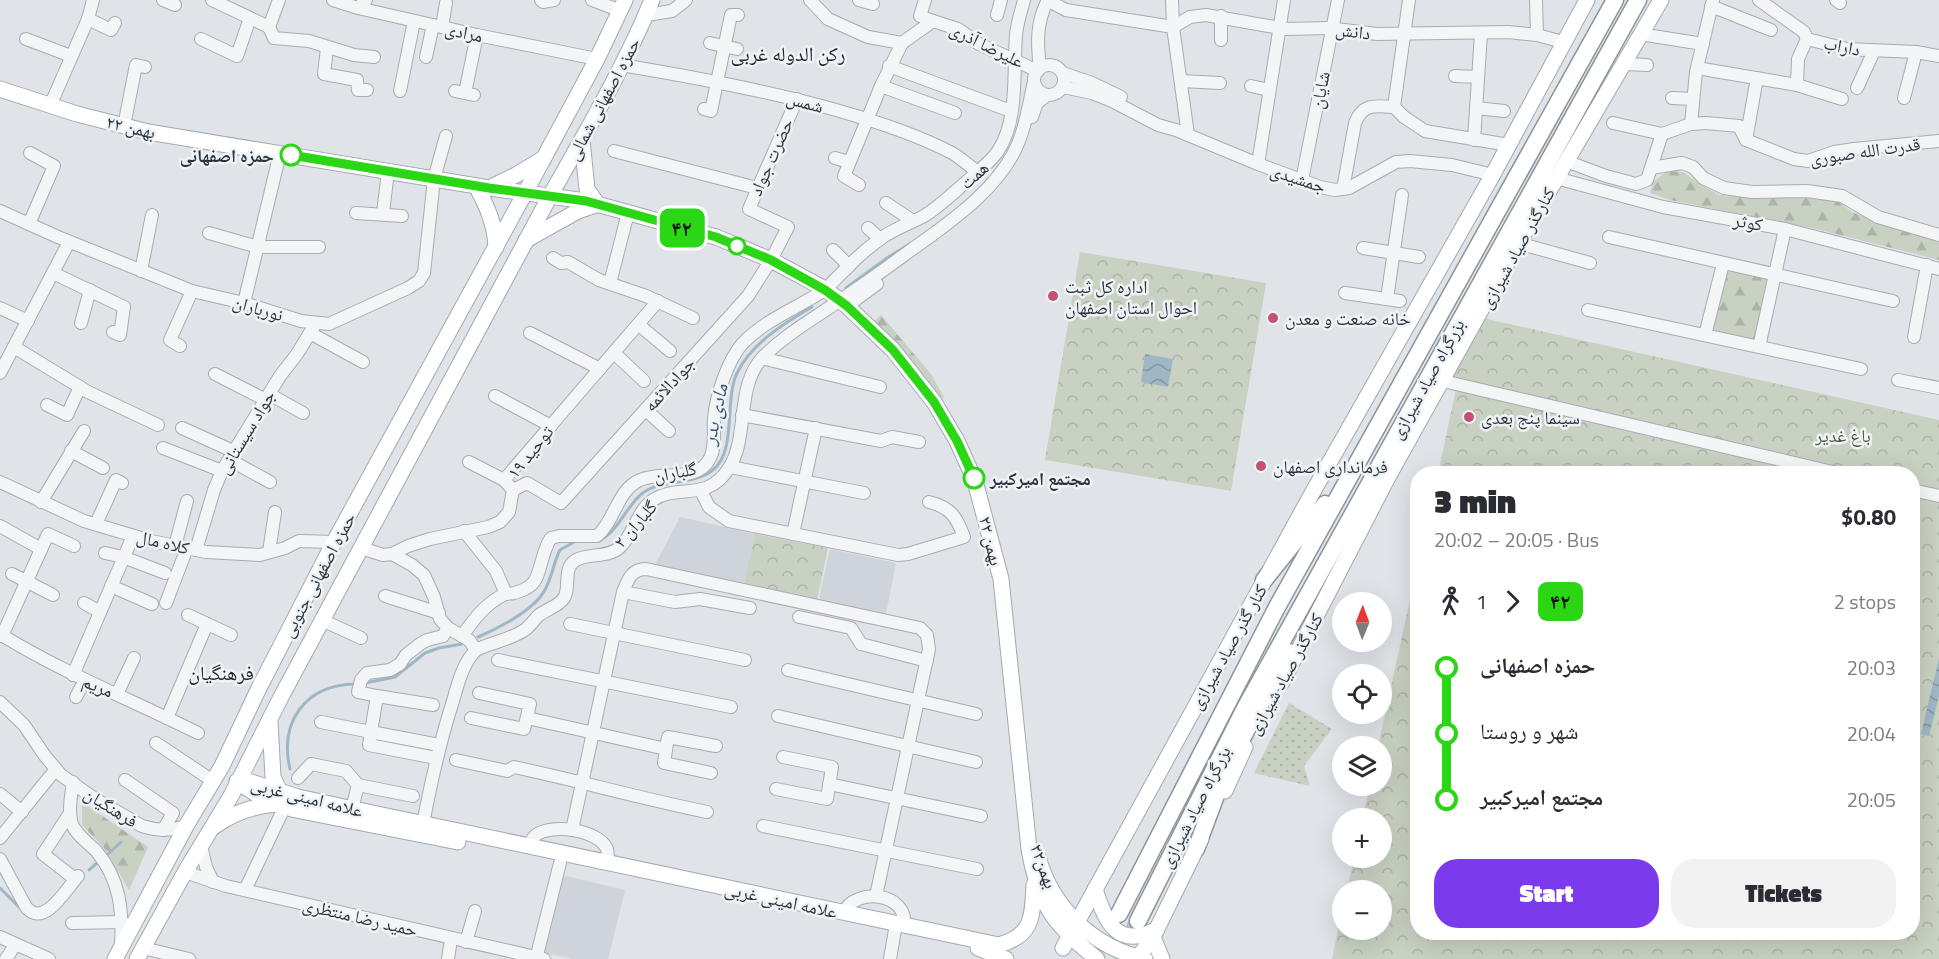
<!DOCTYPE html>
<meta charset="utf-8">
<style>
:root{--surface:#fff;--page:#f2f2f3;--text:#2b2b33;--muted:#7c7c81;--accent:#7c3aed}
body{margin:0;font-family:"Titillium Web","Noto Naskh Arabic",sans-serif;background:var(--page);color:var(--text);height:100vh;display:flex;flex-direction:column;font-size:22px;white-space:nowrap}
*{box-sizing:border-box;margin:0}
p{font-size:20px;color:var(--muted)}
.icon{flex:none;width:33px;height:33px;fill:none;stroke:currentColor;stroke-width:2;stroke-linecap:round;stroke-linejoin:round}
.map{position:relative;flex:1;overflow:hidden}
.details{position:absolute;left:1410px;top:466px;width:510px;height:474px;display:flex;flex-direction:column;background:var(--surface);border-radius:24px;box-shadow:0 6px 24px #0002}
.details>*{flex:none}
.badge{padding:0 12px;border-radius:9px;font-size:21px;line-height:39px}
.needle{width:39px;rotate:1deg}
.fabs{position:absolute;left:1332px;top:592px;display:grid;gap:12px}
.fabs a{display:grid;place-items:center;width:60px;height:60px;border-radius:50%;background:var(--surface);box-shadow:0 6px 24px #0002;font-size:30px}
.map>.badge{position:absolute;translate:-50% -50%;box-shadow:0 0 0 3px #fff}
.legs{display:flex;align-items:center;gap:9px;height:66px;padding:0 24px;font-size:20px}
.legs p{margin-inline-start:auto}
.summary{display:flex;align-items:center;justify-content:space-between;height:102px;padding:0 24px}
h1{font-size:33px;font-weight:800;line-height:45px}
.action{display:flex;gap:12px;margin-top:auto;padding:12px 24px}
.action a{flex:1;height:69px;border-radius:24px;background:var(--accent);color:#fff;font-size:24px;font-weight:800;line-height:69px;text-align:center}
.action a+a{background:var(--page);color:var(--text)}
ul{padding:0 24px;list-style:none}
li{display:flex;align-items:center;gap:21px;height:66px;font-size:22px}
li i{display:grid;place-items:center;width:9px;height:100%;margin:0 8px;background:currentColor}
li i::after{content:'';width:15px;height:15px;margin:-8px;border:4px solid;border-radius:50%;background:var(--surface)}
li p{margin-inline-start:auto}
li:first-child i{background:linear-gradient(#0000 50%,currentColor 0)}
li:last-child i{background:linear-gradient(currentColor 50%,#0000 0)}
.map>svg:first-child{display:block}
.built{fill:#cfd4da}
.grass{fill:url(#grass-dots)}
.forest{fill:url(#forest-firs)}
.park{fill:url(#park-crowns)}
.water{fill:url(#water-waves)}
.lines{fill:none;stroke-linecap:round;stroke-linejoin:round}
.stream{stroke:#9fb7c5;stroke-width:3}
.highway-tunnel{stroke:#bcc1c6;stroke-width:16;stroke-dasharray:16 8;stroke-linecap:butt}
.minor-casing{stroke:#a6acb2;stroke-width:14}
.major-casing{stroke:#a1aab2;stroke-width:17}
.highway-casing{stroke:#89949d;stroke-width:19}
.minor{stroke:#f3f5f6;stroke-width:12}
.major{stroke:#fff;stroke-width:15}
.highway{stroke:#fff;stroke-width:16}
.line-1-casing{stroke:#fff;stroke-width:14}
.line-1{stroke:#2bd714;stroke-width:9}
.stop-1-dot{fill:#fff;stroke:#2bd714;stroke-width:3}
.poi-dot{fill:#c25173;stroke:#f0f3f5;stroke-width:2}
.labels{text-anchor:middle;dominant-baseline:central;stroke-width:5;stroke-linejoin:round;paint-order:stroke}
.street-label{font-size:18px;fill:#2a343e;stroke:#f0f3f5}
.stop-label{font-size:18px;font-weight:bold;fill:#2a343e;stroke:#f0f3f5;text-anchor:end}
.poi-label{font-size:18px;fill:#2a343e;stroke:#f0f3f5;text-anchor:start}
.park-label{font-size:18px;fill:#445839;stroke:#f0f3f5}
.neighbourhood-label{font-size:20px;fill:#1c252f;stroke:#f0f3f5}
.water-label{font-size:20px;font-style:italic;fill:#38586e;stroke:#f0f3f5}
</style>
<div class="map">
<svg width="1939" height="959" viewBox="0 0 1939 959">
<defs>
<pattern id="grass-dots" width="8" height="8" patternUnits="userSpaceOnUse" patternTransform="scale(1.5)"><rect width="8" height="8" fill="#c8d1c2"/><path d="M2 2h.1M6 6h.1" fill="none" stroke="#acb4a8" stroke-width="1.8" stroke-linecap="round"/></pattern>
<pattern id="forest-firs" width="22" height="20" patternUnits="userSpaceOnUse" patternTransform="scale(1.5)"><rect width="22" height="20" fill="#c8d1c2"/><path d="M5 1l3.5 6h-7zM16 11l3.5 6h-7z" fill="#acb4a8"/></pattern>
<pattern id="park-crowns" width="20" height="18" patternUnits="userSpaceOnUse" patternTransform="scale(1.5)"><rect width="20" height="18" fill="#c8d1c2"/><path d="M2 6a3 3 0 1 1 6 0M12 15a3 3 0 1 1 6 0" fill="none" stroke="#acb4a8"/></pattern>
<pattern id="water-waves" width="16" height="10" patternUnits="userSpaceOnUse" patternTransform="scale(1.5)"><rect width="16" height="10" fill="#9fb7c5"/><path d="M0 5q4-4 8 0t8 0" fill="none" stroke="#8296a1"/></pattern>
</defs>
<rect width="100%" height="100%" fill="#e0e4e8"/>
<!-- built -->
<g class="built">
<polygon points="680,517 755,534 744,584 655,565"/>
<polygon points="830,549 896,563 886,614 822,601 819,598"/>
<polygon points="566,876 625,890 608,959 573,959 547,953 545,951 561,879"/>
</g>
<!-- grass -->
<polygon class="grass" points="1289,703 1332,729 1304,766 1310,786 1254,773"/>
<!-- forest -->
<g class="forest">
<polygon points="1667,171 1683,172 1701,185 1720,195 1760,199 1797,196 1837,201 1852,212 1939,242 1939,260 1812,228 1670,200 1650,193 1653,182"/>
<polygon points="1725,268 1771,277 1757,343 1709,333"/>
<polygon points="881,315 931,374 944,397 938,400 873,323"/>
<polygon points="82,802 148,847 129,890 104,848 82,825"/>
</g>
<!-- park -->
<g class="park">
<polygon points="1080,252 1266,283 1231,491 1045,460"/>
<polygon points="1478,317 1939,420 1939,493 1913,487 1912,474 1856,474 1534,401 1841,474 1438,474 1457,384 1443,381"/>
<polygon points="1913,490 1939,496 1939,959 1332,959 1342,910 1342,930 1382,930 1382,891 1347,891 1354,858 1382,858 1382,819 1362,819 1370,786 1382,786 1382,747 1378,747 1417,567 1418,933 1912,933"/>
<polygon points="755,534 828,548 817,600 744,584"/>
</g>
<!-- water -->
<g class="water">
<polygon points="1145,354 1173,359 1168,387 1141,382"/>
<polygon points="1939,658 1939,696 1929,736 1921,734"/>
</g>
<g class="lines">
<!-- stream -->
<g class="stream">
<polyline points="846,288 887,258 911,243"/>
<path d="M601 539C618 532 627 504 644 492 663 479 692 486 713 470 737 451 724 400 737 373 751 344 784 323 812 307"/>
<path d="M478 637C497 629 532 611 543 593 552 580 553 563 560 550L576 541"/>
<polyline points="365,683 395,677 425,653 439,648 462,644"/>
<path d="M290 769C279 722 305 685 355 684"/>
<polyline points="107,855 121,842"/>
<polyline points="89,870 97,863"/>
<polyline points="0,888 20,908"/>
</g>
<!-- highway-tunnel -->
<polyline class="highway-tunnel" points="1116,959 1138,921"/>
<!-- minor casing -->
<g class="minor-casing">
<g id="minor">
<polyline points="163,0 175,5"/>
<polyline points="212,0 269,27"/>
<polyline points="279,0 269,27 274,38 309,41 354,55 374,57"/>
<polyline points="333,0 358,8 477,35 597,59"/>
<polyline points="363,0 366,0"/>
<polyline points="541,0 543,2 554,0"/>
<polyline points="592,0 621,11"/>
<polyline points="810,0 828,19 868,37 902,43 933,21 958,29 979,44 1038,71"/>
<polyline points="859,0 873,4"/>
<polyline points="925,0 920,16 933,21"/>
<polyline points="1047,0 1066,10 1173,27 1190,17 1206,15 1286,29 1328,28 1377,34 1508,32 1537,35 1563,42"/>
<polyline points="1172,0 1173,27 1188,135"/>
<polyline points="1536,0 1537,35"/>
<polyline points="1759,0 1804,32 1807,39 1847,49 1916,52 1939,56"/>
<polyline points="1836,0 1840,3"/>
<polyline points="1711,6 1771,30"/>
<polyline points="646,15 672,11 686,0"/>
<polyline points="997,15 1001,0"/>
<polyline points="1221,16 1221,40"/>
<polyline points="88,19 111,30 115,23"/>
<polyline points="442,27 446,3"/>
<polyline points="1640,34 1703,44"/>
<polyline points="26,39 71,56"/>
<polyline points="201,39 237,56 250,18"/>
<polyline points="710,43 737,49"/>
<polyline points="327,48 324,74 357,80 358,90 367,90"/>
<polyline points="426,57 433,25"/>
<polyline points="1623,64 1647,65"/>
<circle cx="1049" cy="80" r="15"/>
<path d="M621 65C694 77 765 90 836 110 875 121 916 134 952 153 961 158 969 166 978 172"/>
<polyline points="889,66 1011,111"/>
<path d="M1040 68C1037 44 1036 22 1048 0"/>
<polyline points="1697,68 1797,85 1798,59 1807,39"/>
<polyline points="1063,73 1092,83 1121,97"/>
<polyline points="1455,76 1478,77"/>
<polyline points="1181,81 1220,83"/>
<polyline points="1797,85 1842,99"/>
<polyline points="881,86 955,113"/>
<polyline points="1251,86 1269,90"/>
<polyline points="1063,87 1092,93 1112,101 1158,125 1176,130 1258,164 1320,187 1335,190 1349,188 1396,162 1410,161 1452,165 1485,173 1492,176"/>
<polyline points="1857,88 1874,51"/>
<polyline points="400,91 414,21"/>
<polyline points="455,91 474,95"/>
<polyline points="465,93 477,35"/>
<polyline points="1672,98 1693,99"/>
<polyline points="1904,98 1916,52"/>
<polyline points="50,106 88,19 93,0"/>
<polyline points="1394,107 1409,0"/>
<polyline points="1476,108 1504,111"/>
<polyline points="704,109 711,111 731,15 738,15"/>
<polyline points="1032,117 1037,103 1047,95"/>
<polyline points="1613,123 1662,134 1691,124 1706,123 1739,126 1746,140 1794,159 1808,161 1834,152 1854,149 1939,141"/>
<polyline points="1691,124 1696,72 1713,0"/>
<polyline points="124,126 136,65 145,67"/>
<polyline points="1474,140 1481,33"/>
<polyline points="1746,140 1757,78"/>
<polyline points="614,151 757,188"/>
<polyline points="835,158 849,162"/>
<polyline points="1566,161 1606,176 1636,184 1647,180 1662,134"/>
<polyline points="1258,164 1284,0"/>
<polyline points="1651,168 1682,163 1693,167 1703,178 1724,188 1752,192 1807,191 1842,196 1878,217 1939,235"/>
<polyline points="1556,178 1663,207 1785,229 1939,269"/>
<polyline points="1302,180 1338,0"/>
<polyline points="859,185 844,176 881,86 902,43"/>
<path d="M1343 189 1355 123C1363 103 1375 106 1394 107L1404 117 1425 131 1509 145"/>
<polyline points="886,203 913,221"/>
<polyline points="0,211 58,237 192,291 244,303 301,321 329,324 408,288 419,281 424,273 434,179 446,136"/>
<polyline points="356,213 402,216"/>
<polyline points="383,213 388,171"/>
<polyline points="29,224 54,166 30,153"/>
<polyline points="868,228 880,239"/>
<polyline points="209,233 258,247 319,247"/>
<polyline points="1609,237 1893,301"/>
<polyline points="1518,243 1590,263"/>
<polyline points="1363,248 1419,257"/>
<polyline points="833,250 849,266"/>
<polyline points="553,258 561,263 568,262 599,280 646,296 693,318"/>
<polyline points="141,271 152,215"/>
<polyline points="53,273 124,307 120,335 113,332"/>
<polyline points="610,283 628,213"/>
<polyline points="1345,293 1400,301"/>
<polyline points="1387,299 1402,195"/>
<polyline points="244,303 280,153"/>
<polyline points="847,306 877,284"/>
<polyline points="0,308 28,321"/>
<polyline points="1588,310 1861,369"/>
<polyline points="81,323 90,290"/>
<polyline points="639,325 670,351"/>
<polyline points="310,333 363,362"/>
<polyline points="530,333 600,369"/>
<polyline points="1705,335 1723,264"/>
<polyline points="1914,337 1927,265"/>
<polyline points="180,346 170,340 192,291"/>
<polyline points="14,347 88,392 158,425"/>
<polyline points="1759,347 1785,229"/>
<polyline points="614,353 644,381"/>
<polyline points="762,358 880,387"/>
<polyline points="0,373 69,242"/>
<polyline points="215,374 266,400"/>
<polyline points="1898,380 1939,388"/>
<polyline points="1443,381 1841,474"/>
<polyline points="269,394 303,413"/>
<polyline points="495,396 551,426"/>
<polyline points="47,405 67,415 80,387"/>
<polyline points="646,410 669,431"/>
<polyline points="742,415 881,441 892,437 919,442"/>
<polyline points="182,428 235,452"/>
<polyline points="163,448 222,471"/>
<polyline points="71,451 103,468"/>
<polyline points="230,460 270,482"/>
<polyline points="469,462 504,480"/>
<polyline points="730,467 864,493"/>
<polyline points="0,482 84,521 151,541 206,552 260,555 285,548 299,541 334,542"/>
<polyline points="513,490 527,483 561,503 748,296 771,260 788,227 749,209 797,99"/>
<polyline points="1912,490 1939,496"/>
<path d="M701 491 709 507 729 521 898 555 908 554 964 537C957 517 950 507 929 502"/>
<polyline points="41,502 84,431"/>
<polyline points="96,524 116,480 122,483"/>
<polyline points="0,526 41,549"/>
<polyline points="464,531 496,571 506,594"/>
<polyline points="793,534 816,428"/>
<polyline points="175,546 187,501"/>
<polyline points="361,548 383,555 392,554 412,565 424,575 434,597 440,619 448,628 469,640 476,650"/>
<polyline points="196,550 214,490 222,471 280,376 297,354 316,323"/>
<polyline points="269,552 275,512"/>
<polyline points="105,553 123,557 165,573"/>
<polyline points="392,554 408,546 430,539 488,527 500,522 509,512 513,490 504,480 658,301"/>
<polyline points="12,574 53,595"/>
<polyline points="111,586 152,604"/>
<polyline points="623,592 675,602 700,599 750,608"/>
<polyline points="385,596 439,613"/>
<polyline points="84,603 100,612"/>
<polyline points="166,603 187,548"/>
<polyline points="188,615 231,635"/>
<polyline points="799,617 851,628 861,644 927,661"/>
<polyline points="324,621 361,638"/>
<polyline points="570,624 745,660"/>
<path d="M0 634C63 673 132 700 198 733"/>
<polyline points="2,636 48,534 74,546"/>
<path d="M462 636C474 619 486 603 505 594 508 593 511 594 514 593 519 592 528 588 531 585 541 578 541 551 551 538L559 536H597C615 521 617 490 640 480 661 470 698 484 710 458 716 447 713 431 714 418 716 396 728 359 743 343 765 320 797 308 823 291 831 285 838 276 846 269 857 257 870 246 883 237 896 228 911 223 924 216 940 206 952 194 966 182 977 172 990 163 998 151 1019 120 1013 70 1016 35 1017 23 1021 12 1024 0"/>
<polyline points="498,660 731,707"/>
<polyline points="788,670 976,714"/>
<polyline points="73,675 133,536"/>
<polyline points="117,694 134,658"/>
<polyline points="377,696 358,692 361,680 367,673 390,670 400,664 406,655 420,644 427,640 443,636 448,628"/>
<polyline points="76,697 85,680"/>
<path d="M0 702 24 725 45 756 61 775 95 799 142 826C157 831 171 831 186 826"/>
<polyline points="433,705 377,696 371,732 439,745"/>
<polyline points="778,716 976,762"/>
<polyline points="167,718 207,624"/>
<polyline points="471,718 524,729 530,704 479,693"/>
<polyline points="527,718 666,749"/>
<polyline points="321,722 371,732 369,745 436,758"/>
<polyline points="156,743 213,781"/>
<path d="M456 760 507 771 514 767C579 781 643 799 707 812"/>
<polyline points="711,773 664,763 668,737 716,746"/>
<polyline points="298,778 311,764 346,771 358,785 352,809"/>
<polyline points="125,780 173,813 163,830"/>
<path d="M73 782C71 796 68 811 72 824 76 835 90 844 97 852 120 880 123 910 121 945"/>
<polyline points="829,784 981,816"/>
<polyline points="358,785 413,796"/>
<polyline points="776,789 827,799 832,767 783,757"/>
<polyline points="0,794 22,812"/>
<polyline points="70,813 43,854 75,879"/>
<path d="M423 824C431 782 440 741 453 701 458 683 463 663 476 650 492 642 511 640 526 629 531 625 534 620 538 616 546 609 558 607 564 598 571 587 562 568 576 560 589 553 607 558 619 548 634 535 636 512 653 500 679 483 707 503 729 468 749 438 735 386 763 357 786 334 813 319 839 301 871 280 901 257 932 235 962 213 993 189 1012 156 1025 133 1028 107 1034 82"/>
<polyline points="763,826 977,869"/>
<path d="M572 830 623 592C628 580 631 569 646 569L920 628 927 635 929 649 876 896"/>
<polyline points="0,838 56,769"/>
<polyline points="201,846 206,867 213,882"/>
<path d="M528 846C530 843 533 837 536 835 552 823 599 830 607 849 608 853 608 858 608 863"/>
<path d="M0 859 26 907C44 929 66 889 78 876"/>
<polyline points="185,872 226,886 544,959"/>
<polyline points="245,890 285,806"/>
<path d="M843 913C856 886 909 893 904 926"/>
<polyline points="72,923 123,922"/>
<polyline points="0,937 49,959"/>
<polyline points="466,942 475,911"/>
<polyline points="143,948 189,959"/>
<polyline points="6,959 15,945"/>
<polyline points="448,959 451,939"/>
<polyline points="536,959 560,863"/>
<polyline points="890,959 896,924"/>
</g>
</g>
<!-- major casing -->
<g class="major-casing">
<g id="major">
<path d="M0 89 77 114 148 132 489 188 586 201 716 237 771 260 825 289 847 306 893 350 934 402 957 441 975 481 1001 579 1029 849C1039 905 1053 924 1097 959"/>
<polyline points="582,140 587,189 598,205"/>
<path d="M476 186C487 206 495 224 496 247"/>
<polyline points="489,188 516,175 544,158"/>
<polyline points="526,240 578,211 596,205"/>
<polyline points="1282,682 1388,477 1515,249 1661,0"/>
<polyline points="270,722 273,777 280,792"/>
<path d="M237 781H248L298 797 344 807 999 945C1034 935 1032 916 1034 885"/>
<polyline points="242,785 269,802 296,810 458,842"/>
<polyline points="1225,791 1245,747"/>
<path d="M215 826C233 813 253 806 276 804"/>
<path d="M1038 857C1053 909 1093 947 1145 959"/>
<path d="M1095 889C1105 922 1118 950 1157 929"/>
<polyline points="1153,937 1162,959"/>
<polyline points="978,948 1006,959"/>
<polyline points="1063,948 1310,497 1492,176 1587,0"/>
<polyline points="115,959 186,826 222,766 259,688 334,542 525,193 597,59 625,0"/>
<path d="M137 959 185 872 231 796 281 697 550 196C586 132 624 68 652 0"/>
<polyline points="1137,959 1153,937 1201,839"/>
</g>
</g>
<!-- highway casing -->
<g class="highway-casing">
<g id="highway">
<polyline points="1264,580 1325,504"/>
<polyline points="1196,849 1227,766 1289,652"/>
<polyline points="1119,914 1277,607 1615,0"/>
<polyline points="1138,921 1244,710 1638,0"/>
</g>
</g>
<!-- minor -->
<use href="#minor" class="minor"/>
<!-- major -->
<use href="#major" class="major"/>
<!-- highway -->
<use href="#highway" class="highway"/>
</g>
<g class="lines">
<!-- line-1 casing -->
<g class="line-1-casing">
<polyline id="line-1" points="291,155 489,188 586,201 716,237 771,260 825,290 847,306 893,350 934,402 957,441 974,478"/>
</g>
<!-- line-1 -->
<use href="#line-1" class="line-1"/>
</g>
<!-- markers -->
<g class="stop-1-dot">
<circle cx="291" cy="155" r="10"/>
<circle cx="737" cy="246" r="8"/>
<circle cx="974" cy="478" r="10"/>
</g>
<g class="poi-dot">
<circle cx="1053" cy="296" r="6"/>
<circle cx="1273" cy="318" r="6"/>
<circle cx="1469" cy="417" r="6"/>
<circle cx="1261" cy="466" r="6"/>
</g>
<g class="labels">
<!-- street labels -->
<g class="street-label">
<text transform="translate(1353 31) rotate(7)">دانش</text>
<text transform="translate(464 32) rotate(12)">مرادی</text>
<text transform="translate(987 45) rotate(26)">علیرضا آذری</text>
<text transform="translate(1842 46) rotate(11)">داراب</text>
<text transform="translate(1320 90) rotate(-79)">شایان</text>
<text transform="translate(603 99) rotate(-62)">حمزه اصفهانی شمالی</text>
<text transform="translate(805 102) rotate(15)">شمس</text>
<text transform="translate(131 127) rotate(13)">۲۲ بهمن</text>
<text transform="translate(1865 151) rotate(-8)">قدرت الله صبوری</text>
<text transform="translate(771 157) rotate(-66)">حضرت جواد</text>
<text transform="translate(974 175) rotate(-42)">همت</text>
<text transform="translate(1298 178) rotate(18)">جمشیدی</text>
<text transform="translate(1748 222) rotate(10)">کوثر</text>
<text transform="translate(1517 248) rotate(-61)">کنارگذر صیاد شیرازی</text>
<text transform="translate(258 308) rotate(16)">نورباران</text>
<text transform="translate(1427 379) rotate(-61)">بزرگراه صیاد شیرازی</text>
<text transform="translate(669 384) rotate(-48)">جوادالائمه</text>
<text transform="translate(246 432) rotate(-59)">جواد سیستانی</text>
<text transform="translate(530 452) rotate(-51)">توحید ۱۹</text>
<text transform="translate(675 472) rotate(-11)">گلباران</text>
<text transform="translate(635 524) rotate(-49)">گلباران ۲</text>
<text transform="translate(991 541) rotate(76)">۲۲ بهمن</text>
<text transform="translate(163 542) rotate(13)">کلاه مال</text>
<text transform="translate(318 575) rotate(-62)">حمزه اصفهانی جنوبی</text>
<text transform="translate(1228 647) rotate(-61)">کنار گذر صیاد شیرازی</text>
<text transform="translate(1285 674) rotate(-61)">کنارگذر صیاد شیرازی</text>
<text transform="translate(98 686) rotate(23)">مریم</text>
<text transform="translate(307 797) rotate(14)">علامه امینی غربی</text>
<text transform="translate(111 807) rotate(32)">فرهنگیان</text>
<text transform="translate(1195 807) rotate(-63)">بزرگراه صیاد شیرازی</text>
<text transform="translate(1044 866) rotate(70)">۲۲بهمن</text>
<text transform="translate(781 900) rotate(12)">علامه امینی غربی</text>
<text transform="translate(360 917) rotate(13)">حمید رضا منتظری</text>
</g>
<!-- stop labels -->
<g class="stop-label">
<text x="274" y="155">حمزه اصفهانی</text>
<text x="990" y="478" text-anchor="start">مجتمع امیرکبیر</text>
</g>
<!-- poi labels -->
<g class="poi-label">
<text x="1065" y="286">اداره کل ثبت<tspan x="1065" dy="21">احوال استان اصفهان</tspan></text>
<text x="1285" y="318">خانه صنعت و معدن</text>
<text x="1481" y="417">سینما پنج بعدی</text>
<text x="1273" y="466">فرمانداری اصفهان</text>
</g>
<!-- park labels -->
<g class="park-label">
<text x="1843" y="435">باغ غدیر</text>
</g>
<!-- neighbourhood labels -->
<g class="neighbourhood-label">
<text x="788" y="53">رکن الدوله غربی</text>
<text x="221" y="672">فرهنگیان</text>
</g>
<!-- water labels -->
<g class="water-label">
<text transform="translate(714 414) rotate(-78)">مادی بدر</text>
</g>
</g>
</svg>
<div class="fabs">
<a><svg class="needle" viewBox="-14 -14 28 28"><path d="M0-13l5 13h-10z" fill="#e53935"/><path d="M0 13l5-13h-10z" fill="#7c7c81"/></svg></a>
<a><svg class="icon" aria-label="locate" viewBox="0 0 24 24"><circle cx="12" cy="12" r="6"/><path d="M12 2v4M12 18v4M2 12h4M18 12h4"/></svg></a>
<a><svg class="icon" aria-label="layers" viewBox="0 0 24 24"><path d="M12 4l9 5-9 5-9-5zM3 14l9 5 9-5"/></svg></a>
<a>+</a>
<a>−</a>
</div>
<b class="badge" style="left:682px;top:228px;background:#2bd714;color:#111">۴۲</b>
<section class="details">
<div class="summary"><div><h1>3 min</h1><p>20:02 – 20:05 · Bus</p></div><b>$0.80</b></div>
<div class="legs"><svg class="icon" aria-label="walk" viewBox="0 0 24 24"><circle cx="13" cy="4" r="2"/><path d="M13 8l-2 6 4 7M11 14l-3 7M7 12l3-4h3l4 4"/></svg>1<svg class="icon" aria-label="forward" viewBox="0 0 24 24"><path d="M9 5l7 7-7 7"/></svg><b class="badge" style="background:#2bd714;color:#111">۴۲</b><p>2 stops</p></div>
<ul>
<li><i style="color:#2bd714"></i><b>حمزه اصفهانی</b><p>20:03</p></li>
<li><i style="color:#2bd714"></i><span>شهر و روستا</span><p>20:04</p></li>
<li><i style="color:#2bd714"></i><b>مجتمع امیرکبیر</b><p>20:05</p></li>
</ul>
<div class="action"><a>Start</a><a>Tickets</a></div>
</section>
</div>
